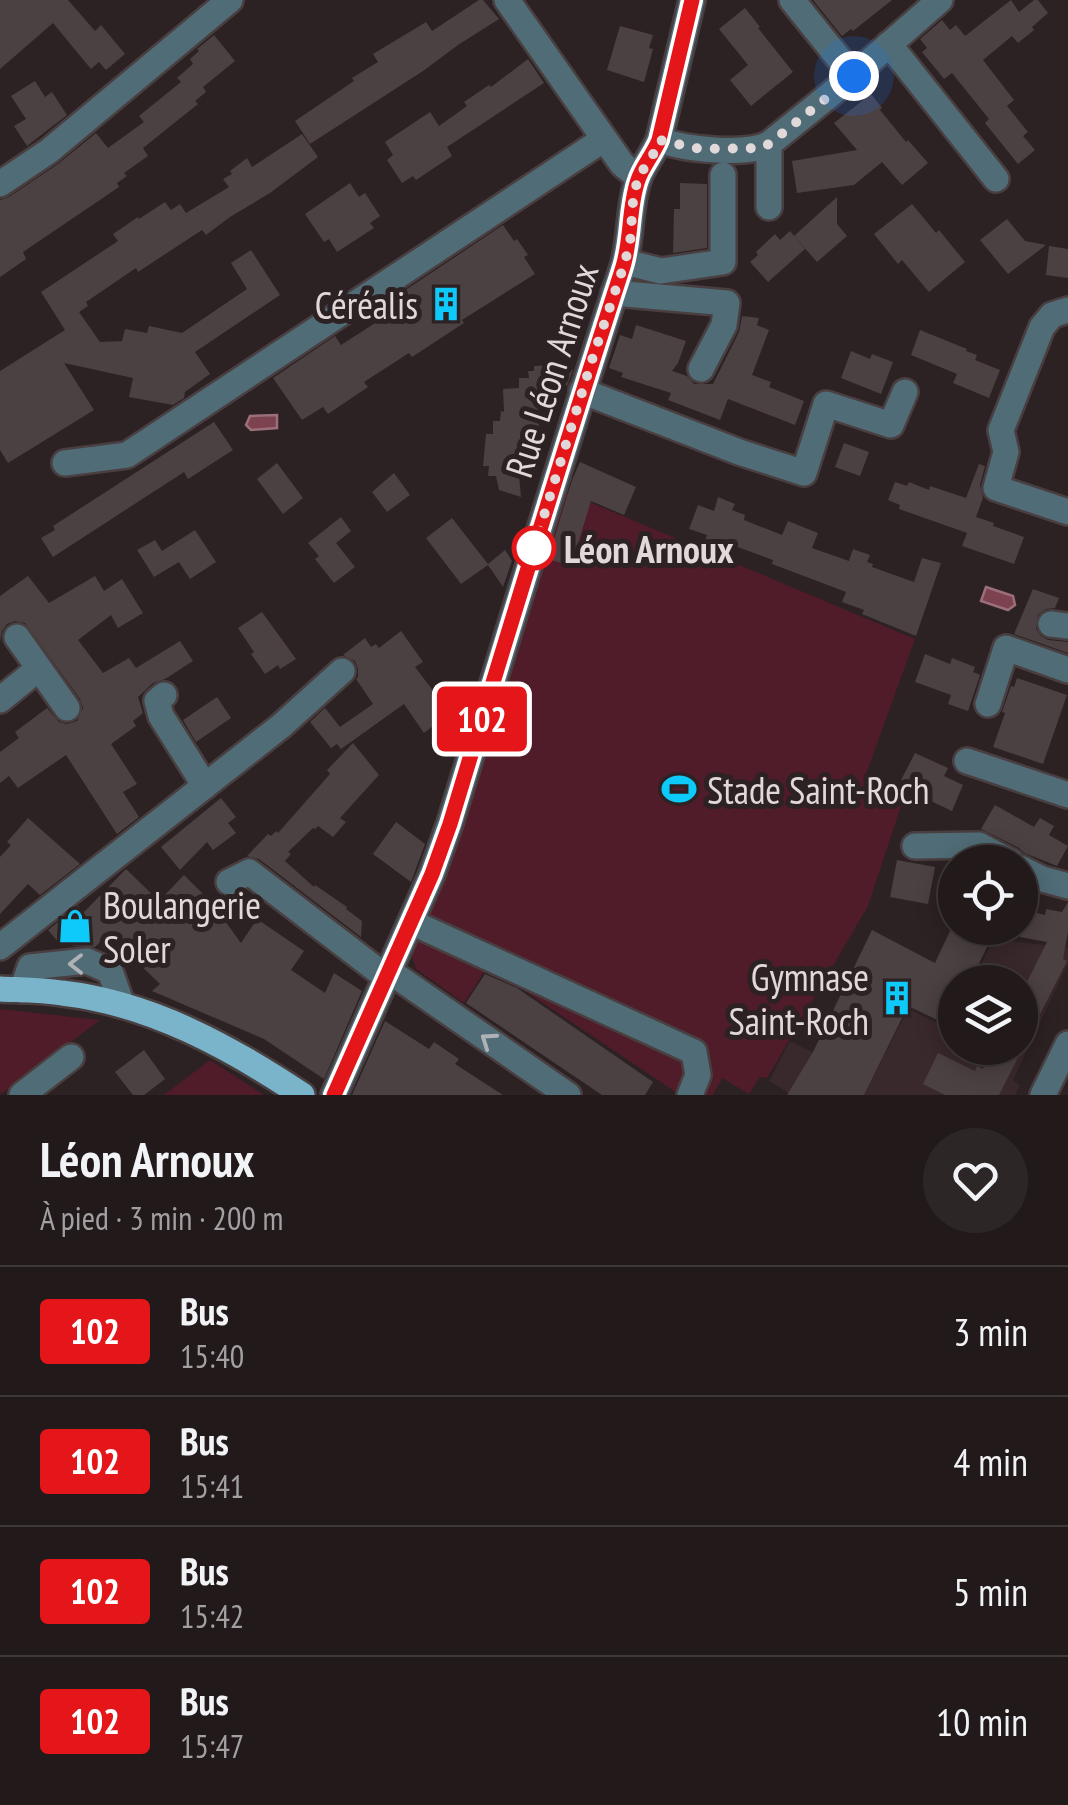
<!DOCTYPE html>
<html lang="fr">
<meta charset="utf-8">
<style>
:root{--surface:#21191a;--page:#2d2627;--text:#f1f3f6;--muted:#a2a0a2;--line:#3e3839}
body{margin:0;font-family:"PT Sans Narrow",sans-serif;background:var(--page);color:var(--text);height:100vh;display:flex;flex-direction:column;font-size:38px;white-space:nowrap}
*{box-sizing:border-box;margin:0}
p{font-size:32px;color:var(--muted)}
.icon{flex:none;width:55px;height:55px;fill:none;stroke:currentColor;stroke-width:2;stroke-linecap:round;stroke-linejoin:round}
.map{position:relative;height:1095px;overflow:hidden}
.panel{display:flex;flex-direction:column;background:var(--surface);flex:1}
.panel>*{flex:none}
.badge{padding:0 20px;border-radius:8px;font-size:35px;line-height:65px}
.tools{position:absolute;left:938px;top:845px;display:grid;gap:20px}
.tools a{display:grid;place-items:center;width:100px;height:100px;border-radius:50%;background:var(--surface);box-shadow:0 5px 25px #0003,0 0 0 2px var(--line);font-size:50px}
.you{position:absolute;width:50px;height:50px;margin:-25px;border:8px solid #fff;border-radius:50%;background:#1a73e8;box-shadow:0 0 0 15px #1a73e833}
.map>.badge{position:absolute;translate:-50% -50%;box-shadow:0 0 0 5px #fff}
.round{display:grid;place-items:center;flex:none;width:105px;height:105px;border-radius:52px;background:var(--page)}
.head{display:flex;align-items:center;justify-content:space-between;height:170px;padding:0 40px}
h1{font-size:48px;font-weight:600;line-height:75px}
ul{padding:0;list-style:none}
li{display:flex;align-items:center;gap:30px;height:130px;padding:0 40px;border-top:2px solid var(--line)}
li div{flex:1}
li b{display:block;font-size:38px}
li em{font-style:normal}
li .badge{min-width:110px;font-weight:700;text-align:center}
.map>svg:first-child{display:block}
.built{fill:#39282c}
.green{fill:#501c2a}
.water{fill:#7c4250;stroke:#9a6f79;stroke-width:2.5}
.building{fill:#4b4042}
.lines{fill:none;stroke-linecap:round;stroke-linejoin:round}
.minor-casing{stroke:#493e40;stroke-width:30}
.major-casing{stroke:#493e40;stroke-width:30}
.minor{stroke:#506c76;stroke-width:25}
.major{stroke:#79b4ca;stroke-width:25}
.oneway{stroke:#aeb2b6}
.line-casing{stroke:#fff;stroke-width:22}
.line{stroke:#e41619;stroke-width:15}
.walk{stroke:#e0d8d9;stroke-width:10;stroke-dasharray:0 18}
.stop-dot{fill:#fff;stroke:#e41619;stroke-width:5}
.labels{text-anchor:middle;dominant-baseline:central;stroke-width:10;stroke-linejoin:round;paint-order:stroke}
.poi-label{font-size:38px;fill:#e0d8d9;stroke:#2c2123;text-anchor:end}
.street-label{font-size:38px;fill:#e0d8d9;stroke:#2c2123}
.stop-label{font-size:38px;font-weight:bold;fill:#e0d8d9;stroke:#2c2123;text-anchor:start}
</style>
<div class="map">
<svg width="1068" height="1095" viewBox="0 0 1068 1095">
<rect width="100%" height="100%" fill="#2c2123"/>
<!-- built -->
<polygon class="built" points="994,939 1068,948 1068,963 1013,1080 1020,1085 1015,1095 792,1095 769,1081 790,1041 871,1081 908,1009 949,1028 955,1018 955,1048 1020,1048 1020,982 972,982"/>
<!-- green -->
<g class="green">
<polygon points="566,492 915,639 865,777 903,800 868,906 767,1078 760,1077 749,1094 722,1078 713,1095 680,1095 488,966 464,1003 416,969 411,953 452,858"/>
<polygon points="0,1009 100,1020 0,1095"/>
<polygon points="210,1060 264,1095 164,1095"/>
</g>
<!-- water -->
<g class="water">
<polygon points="277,415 277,428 251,430 246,425 250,416"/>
<polygon points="986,587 1013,596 1015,605 1008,610 981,601"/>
</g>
<!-- building -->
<g class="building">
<polygon points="0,0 68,0 95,31 101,25 125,54 106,70 99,62 91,69 53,23 0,69"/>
<polygon points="479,0 483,0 499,19 458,45 423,71 310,144 295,121 354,81 352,78 378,62 373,54 426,22 432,31"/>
<polygon points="813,0 892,0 853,31 851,29 842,36"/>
<polygon points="1011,0 1019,12 1034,0 1038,0 1048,13 1032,27 1034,30 1018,43 1012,36 983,60 1014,100 1007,106 1028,132 1023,136 1035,150 1018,164 985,123 989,119 952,73 944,79 922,52 927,48 920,39 942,20 950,30 956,25 965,36"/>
<polygon points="745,8 760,27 758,28 793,72 751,106 730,80 748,65 719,29"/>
<polygon points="620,26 653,35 649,48 653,49 644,82 607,70"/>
<polygon points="214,35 235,61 203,87 206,92 195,101 198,104 143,148 148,156 124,173 127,176 117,183 119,187 23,252 26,259 0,277 0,200 9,197 58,164 96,133 108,148 144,122 139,116 181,82 177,78 193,64 190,59 199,51 197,49"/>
<polygon points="528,59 544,83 447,147 452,156 416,180 413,176 402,183 387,160 393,155 385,142 430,112 439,126 467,106 464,102 489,85 491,87"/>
<polygon points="35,81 45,97 52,92 67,115 27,146 14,126 26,119 11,96"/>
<polygon points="871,94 882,108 880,110 906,142 908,140 928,163 902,185 882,162 854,185 797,193 792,161 857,150 834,123"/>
<polygon points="302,134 318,157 270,193 230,217 206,235 202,230 138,272 136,268 86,302 88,306 79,312 100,342 122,341 125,329 147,333 149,326 182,333 247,289 231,263 251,250 280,295 195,352 210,374 185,392 184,398 173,405 129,397 133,378 64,363 94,410 8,463 0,450 0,371 65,330 41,292 118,241 113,234 138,217 139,219 165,202 171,210 180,204 186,213 229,187 223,179 232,174 230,171 247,158 252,167"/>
<polygon points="350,183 359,197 365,193 380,216 370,223 374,228 337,252 329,239 324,242 305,214"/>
<polygon points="680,183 707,184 707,248 673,253 674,209 680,209"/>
<polygon points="837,197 837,224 847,236 817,262 794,236"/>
<polygon points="912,204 936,233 939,230 965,262 929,292 902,260 898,264 874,234"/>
<polygon points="1007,219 1025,241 1046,245 1008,274 980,240"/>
<polygon points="503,225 514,241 517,239 528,255 524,257 535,274 462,320 464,323 412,357 409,353 364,382 368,387 328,414 323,407 302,420 273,378 335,336 341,345 383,318 377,309"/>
<polygon points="790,231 805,249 768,282 750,262 758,255 756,252 775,234 780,240"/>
<polygon points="1049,246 1068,249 1068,278 1046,275"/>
<polygon points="742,316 759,318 757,325 769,330 752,375 771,382 769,387 804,401 795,425 728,399 720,420 668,400 671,393 621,377 623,373 609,368 620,335 632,339 636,325 686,341 678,363 672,371 687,376 694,384 713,384 739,332"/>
<polygon points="920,330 967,349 966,351 977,355 975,360 1000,370 989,398 953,383 957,374 911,355"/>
<polygon points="851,351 870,359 872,354 893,362 881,394 841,378"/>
<polygon points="552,365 552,370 573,370 567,386 546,387 547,410 538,410 539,432 532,432 533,454 525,454 525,475 519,475 521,497 499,490 496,476 488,476 489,466 483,466 486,434 493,434 493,421 500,421 501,411 504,412 503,389 519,388 519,378 529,378 528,371 534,371 534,366"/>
<polygon points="214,422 233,450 188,479 184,472 53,557 41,538 55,530 53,526"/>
<polygon points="844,443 869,452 860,476 835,467"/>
<polygon points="580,462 636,487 624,515 591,501 571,566 548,559 572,480"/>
<polygon points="277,463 303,498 283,514 257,479"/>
<polygon points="979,464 985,466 980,485 983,498 976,517 994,523 993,526 1024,537 1014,564 962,546 967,533 899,509 900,505 888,500 895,482 907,486 909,482 929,490 930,486 966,498"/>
<polygon points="394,473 410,495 387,512 372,492"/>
<polygon points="718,497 735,504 732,510 745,515 744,520 782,535 788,521 818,533 812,548 849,561 853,549 870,555 867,562 873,564 872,567 914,582 922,558 941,563 916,636 862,614 864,610 842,602 846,592 772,564 773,560 719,540 714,552 703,548 707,535 689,529 698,505 714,511"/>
<polygon points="341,517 351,531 336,543 355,567 334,583 315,559 319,556 308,543"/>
<polygon points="452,518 488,564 505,550 512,561 503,587 488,565 461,584 426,538"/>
<polygon points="195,530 216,562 190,579 179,562 154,577 137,550 155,540 162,551"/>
<polygon points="28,576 49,603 95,576 104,591 122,579 143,613 118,628 111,615 78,640 103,673 129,658 136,668 180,641 193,661 165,679 153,683 138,697 143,713 133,721 136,726 111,744 137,784 123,792 139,817 117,834 66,755 18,788 9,776 0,783 0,752 19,738 15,732 47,708 59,722 67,724 77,721 83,708 80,699 25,623 15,621 7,624 2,631 0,642 0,596"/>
<polygon points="1033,589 1059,598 1055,608 1046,609 1038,615 1036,629 1041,636 1048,640 1068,642 1068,653 1014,634"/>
<polygon points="262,612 296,659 280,669 278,665 265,674 251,654 254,652 238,628"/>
<polygon points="401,631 423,662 415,667 450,713 424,733 404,704 341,749 337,744 331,748 310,722 325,708 340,727 373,704 356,679 358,677 358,669 355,661 343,655 365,638 371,647 376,644 379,648"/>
<polygon points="925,654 950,664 952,658 975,667 973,672 980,675 968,711 948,704 951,695 915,682"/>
<polygon points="1017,678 1067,695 1043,764 993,747 1005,713 1002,712 1011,686 1014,687"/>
<polygon points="217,697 231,718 196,742 183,720"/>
<polygon points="353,743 379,775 340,818 346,822 333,837 318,826 315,829 313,828 288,852 291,854 285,861 314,887 315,885 347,907 346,909 362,921 361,937 259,859 247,856 268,834 271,836 276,831 278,833 330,774 327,770"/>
<polygon points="915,753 948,768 944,776 963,785 952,811 920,796 923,789 901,780"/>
<polygon points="221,798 236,817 228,823 236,833 213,850 207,842 180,870 161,847"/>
<polygon points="995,805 1034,827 1040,818 1054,826 1049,835 1068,846 1057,866 1024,853 1019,848 981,829"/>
<polygon points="28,818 80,864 40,895 28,884 0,914 0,857 11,845 7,842"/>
<polygon points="396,822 425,844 411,882 373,854"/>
<polygon points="897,860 935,867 928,904 890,897"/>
<polygon points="126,869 159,901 184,875 212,903 241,943 257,919 304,951 291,970 325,993 334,973 362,991 324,1079 264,1039 152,991 160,984 108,934 95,947 73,946 70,934 59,943 48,930 78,906 84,912"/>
<polygon points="1068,902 1068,932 1063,959 1067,961 999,1095 945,1095 923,1084 938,1053 975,1071 977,1066 983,1069 994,1048 1020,1048 1020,996 1047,942 1020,937 1020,918 1028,920 1030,911 1045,915 1046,909 1062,912"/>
<polygon points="872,930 935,963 950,931 990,941 970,982 955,982 955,1010 948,1025 908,1006 864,1095 787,1095 813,1052"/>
<polygon points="485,974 517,988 653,1082 645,1095 602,1095 466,1003"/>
<polygon points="385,1021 429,1049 434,1042 459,1059 455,1064 503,1095 352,1095"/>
<polygon points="144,1050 165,1079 144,1095 133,1095 115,1072"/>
</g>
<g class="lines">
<!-- minor casing -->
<g class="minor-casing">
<g id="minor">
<polyline points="507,0 622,164 638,177"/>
<polyline points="792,0 853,76"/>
<polyline points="889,44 996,179"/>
<path d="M659 140C684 149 745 156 769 144L853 76 940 0"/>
<polyline points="0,184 49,151 230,0"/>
<polyline points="769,207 769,144"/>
<polyline points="625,262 661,271 723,262 723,175"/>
<polyline points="614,293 727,303 724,325 701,369"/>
<polyline points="1068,310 1052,315 1042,327 1001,430 1006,452 996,488 1068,512"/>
<polyline points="582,391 739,452 804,473 826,404 891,425 905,392"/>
<polyline points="65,463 127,455 604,139"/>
<polyline points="1051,624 1068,626"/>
<polyline points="17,637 67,708"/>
<polyline points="164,695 157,701 161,716 205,786"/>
<polyline points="0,700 38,669"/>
<polyline points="988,704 1006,648 1068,670"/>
<polyline points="967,761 1068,795"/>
<polyline points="915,846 979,845 1011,862"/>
<polyline points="1020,868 1042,879 1068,886"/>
<polyline points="229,882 249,872 386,977"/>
<polyline points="411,922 694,1052 698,1075 690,1095"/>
<polyline points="0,947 281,726 342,671"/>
<polyline points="389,971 568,1095"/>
<polyline points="22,990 30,967 87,961 110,971 122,1005"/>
<polyline points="22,1095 71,1057"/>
<path d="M334 1095 432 874 450 823C507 639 562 453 622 270 632 241 628 209 638 180 642 167 653 154 659 140L692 0"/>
<polyline points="1043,1095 1068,1044"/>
</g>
</g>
<!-- major casing -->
<g class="major-casing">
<path id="major" d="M0 989C21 990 41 990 62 993 150 1003 230 1047 302 1095"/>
</g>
<!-- minor -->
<use href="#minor" class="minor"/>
<!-- major -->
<use href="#major" class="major"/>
</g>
<!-- one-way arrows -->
<defs><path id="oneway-chevron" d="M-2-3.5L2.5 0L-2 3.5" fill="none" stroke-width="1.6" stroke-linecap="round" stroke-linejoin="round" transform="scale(2.5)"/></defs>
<g class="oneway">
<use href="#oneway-chevron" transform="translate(76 964) rotate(-180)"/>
<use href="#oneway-chevron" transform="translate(488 1040) rotate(-145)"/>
</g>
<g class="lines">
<!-- line casing -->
<g class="line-casing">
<path id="line" d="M334 1095 432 874 450 824C506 639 562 454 622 270 632 241 628 209 638 180 642 167 653 155 659 140L692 0"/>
</g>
<!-- line -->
<use href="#line" class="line"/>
<!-- walk -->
<polyline class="walk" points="534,548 592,360 623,268 630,244 633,201 638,177 652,157 659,140 700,149 761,148 769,144 854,76"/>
</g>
<!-- icons -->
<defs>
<g id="building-bare" transform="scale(2.7)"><path d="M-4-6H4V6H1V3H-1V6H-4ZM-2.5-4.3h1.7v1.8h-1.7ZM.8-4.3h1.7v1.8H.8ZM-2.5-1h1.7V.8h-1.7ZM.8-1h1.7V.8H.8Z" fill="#0dcafa" stroke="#2c2123" stroke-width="2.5" paint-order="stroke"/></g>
<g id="stadium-bare" transform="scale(2.7)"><path d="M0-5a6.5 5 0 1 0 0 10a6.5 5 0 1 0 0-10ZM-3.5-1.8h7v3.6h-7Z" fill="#0dcafa" stroke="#2c2123" stroke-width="2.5" paint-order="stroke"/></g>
<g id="shop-bare" transform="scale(2.7)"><path d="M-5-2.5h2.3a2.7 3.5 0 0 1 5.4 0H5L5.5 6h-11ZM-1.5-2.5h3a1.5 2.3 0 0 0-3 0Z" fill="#0dcafa" stroke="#2c2123" stroke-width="2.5" paint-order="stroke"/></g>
</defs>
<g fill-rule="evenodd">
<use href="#building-bare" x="446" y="304"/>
<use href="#stadium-bare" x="679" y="789"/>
<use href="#shop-bare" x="75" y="926"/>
<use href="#building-bare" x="897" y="998"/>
</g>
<!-- markers -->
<circle class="stop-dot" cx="534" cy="548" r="20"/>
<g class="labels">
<!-- poi labels -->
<g class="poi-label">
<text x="418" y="304">Céréalis</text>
<text x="707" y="789" text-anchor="start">Stade Saint-Roch</text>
<text x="103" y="904" text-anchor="start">Boulangerie<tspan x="103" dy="44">Soler</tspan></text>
<text x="869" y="976">Gymnase<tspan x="869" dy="44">Saint-Roch</tspan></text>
</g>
<!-- street labels -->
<g class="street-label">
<text transform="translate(551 370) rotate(-72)">Rue Léon Arnoux</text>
</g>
<!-- stop labels -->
<g class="stop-label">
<text x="564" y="548">Léon Arnoux</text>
</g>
</g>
</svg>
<div class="tools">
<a><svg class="icon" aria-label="locate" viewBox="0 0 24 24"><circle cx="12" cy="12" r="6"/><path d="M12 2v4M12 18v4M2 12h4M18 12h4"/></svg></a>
<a><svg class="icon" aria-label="layers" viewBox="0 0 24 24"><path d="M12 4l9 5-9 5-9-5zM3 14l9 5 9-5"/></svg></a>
</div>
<div class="you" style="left:854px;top:76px"></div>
<b class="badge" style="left:482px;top:719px;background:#e41619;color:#fff">102</b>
</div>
<section class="panel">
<div class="head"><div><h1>Léon Arnoux</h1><p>À pied · 3 min · 200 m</p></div><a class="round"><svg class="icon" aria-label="heart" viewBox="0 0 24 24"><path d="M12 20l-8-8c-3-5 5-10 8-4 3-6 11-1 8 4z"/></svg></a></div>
<ul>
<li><span class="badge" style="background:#e41619;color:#fff">102</span><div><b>Bus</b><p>15:40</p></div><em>3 min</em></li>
<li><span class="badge" style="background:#e41619;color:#fff">102</span><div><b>Bus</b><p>15:41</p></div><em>4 min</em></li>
<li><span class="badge" style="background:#e41619;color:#fff">102</span><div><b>Bus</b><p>15:42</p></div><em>5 min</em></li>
<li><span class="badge" style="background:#e41619;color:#fff">102</span><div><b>Bus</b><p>15:47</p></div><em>10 min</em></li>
</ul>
</section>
